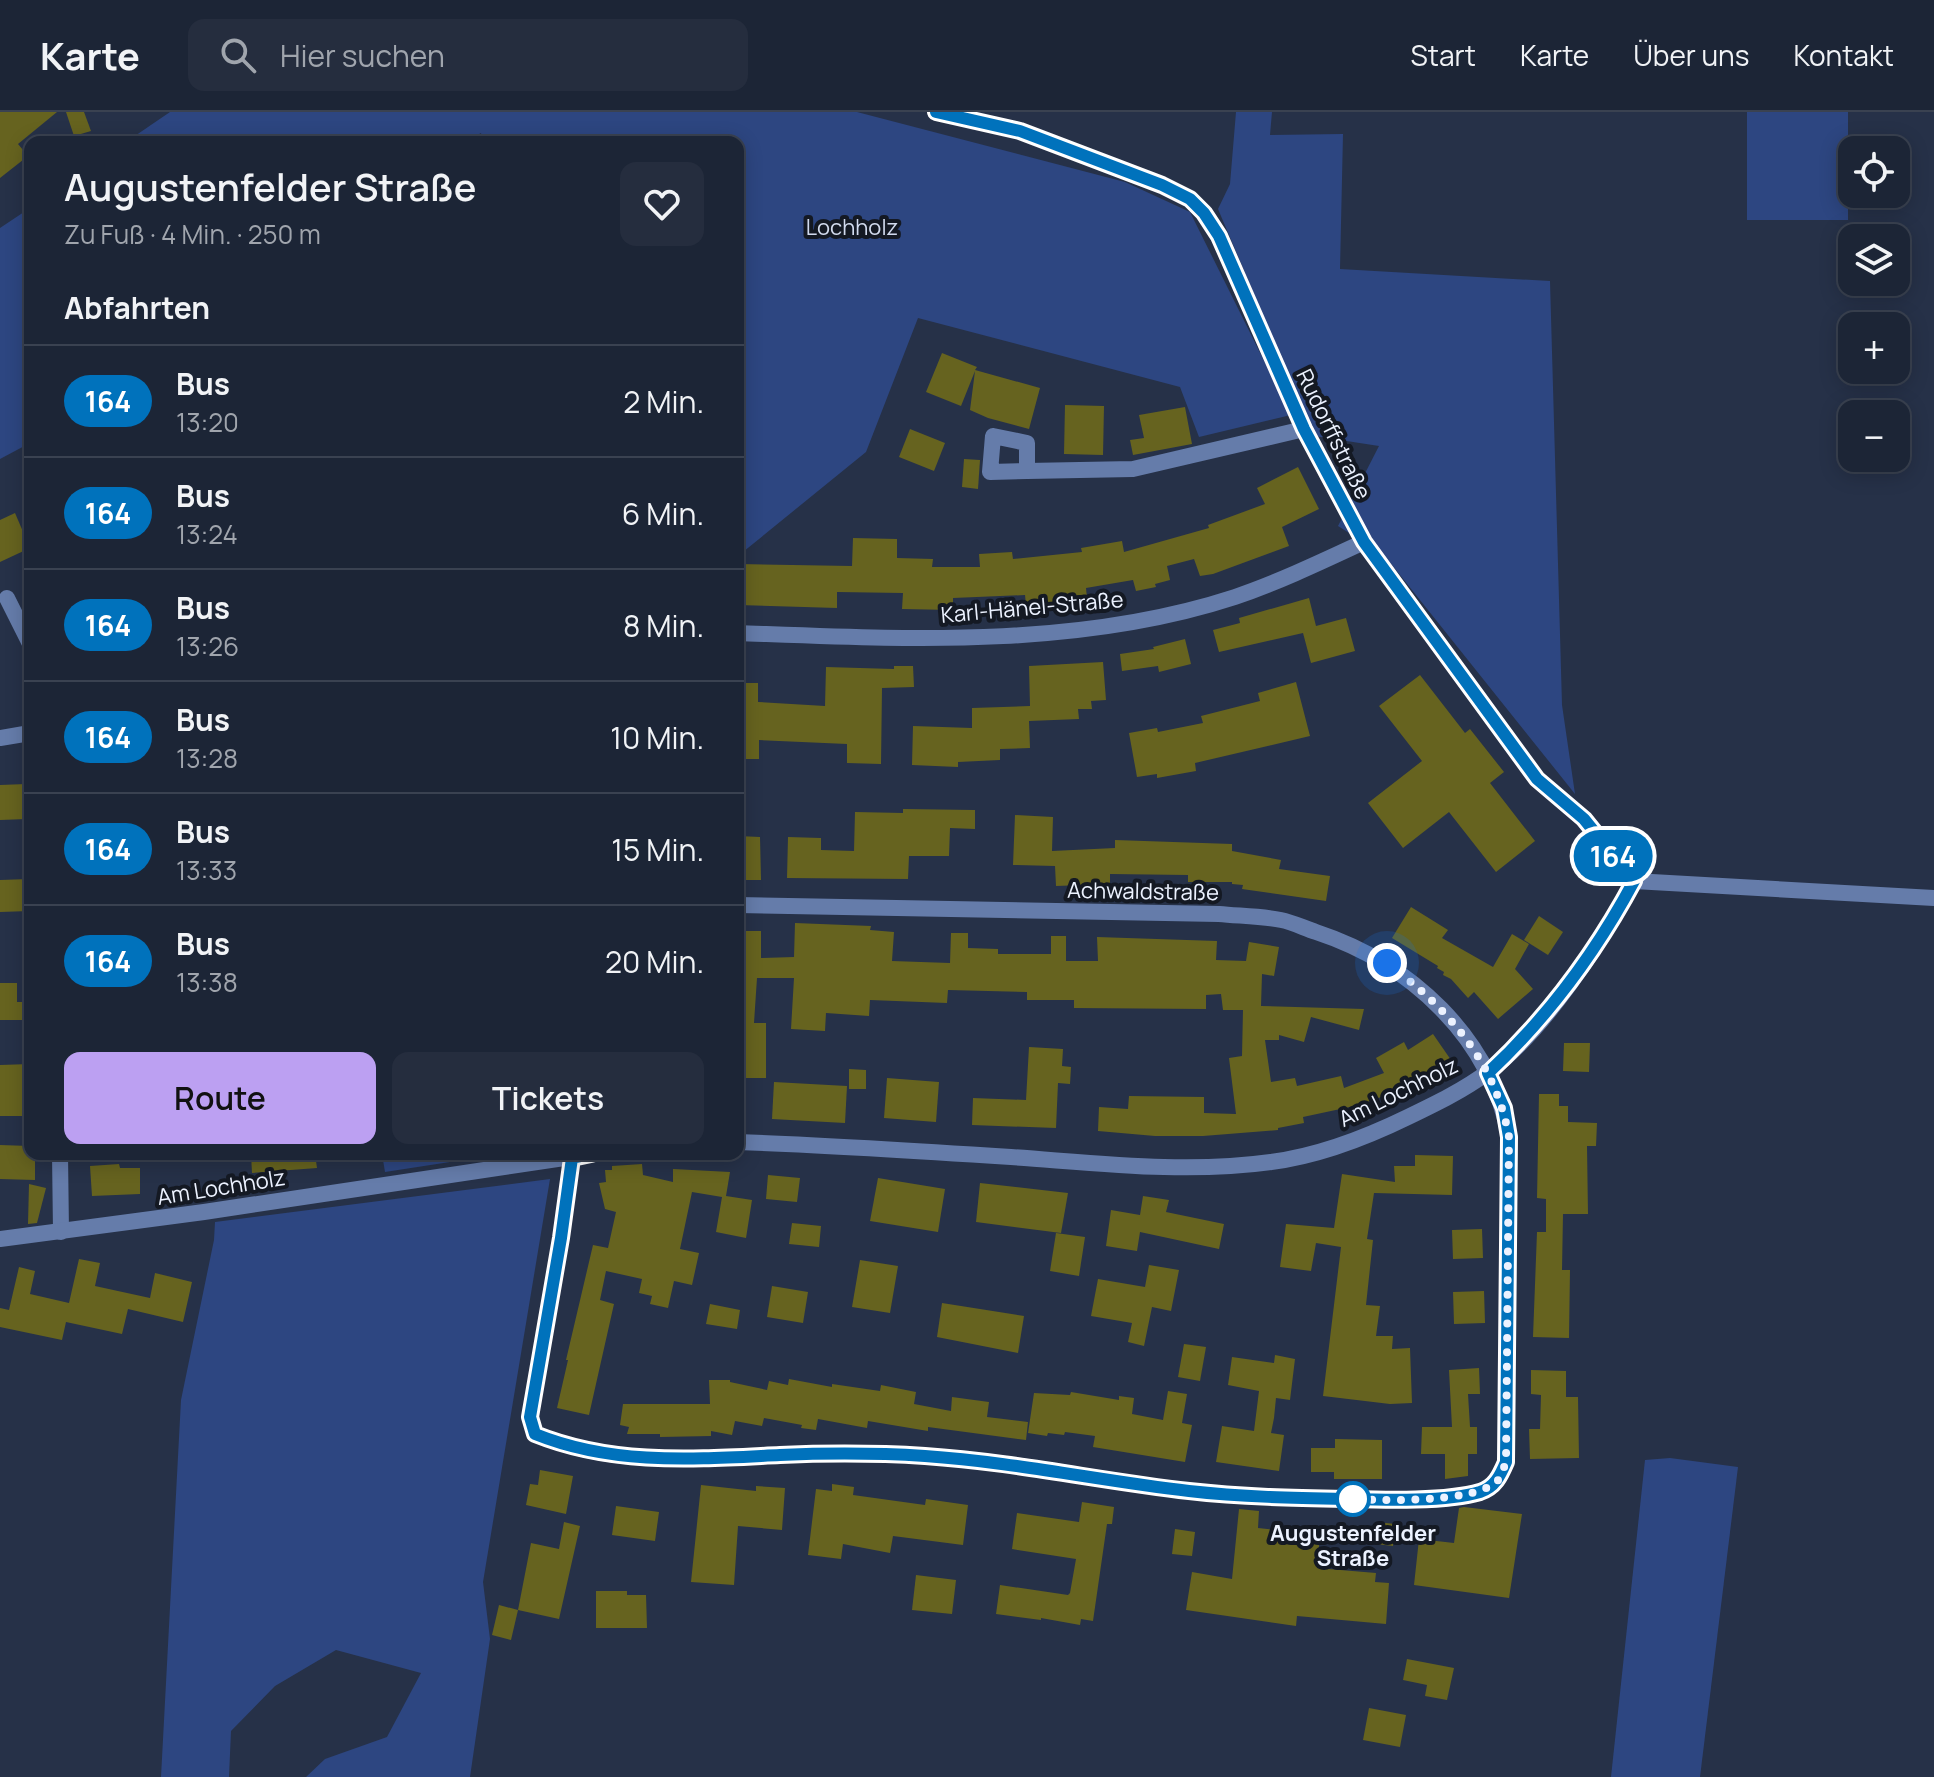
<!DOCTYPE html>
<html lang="de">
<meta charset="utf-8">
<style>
:root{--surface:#1c2536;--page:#252d3e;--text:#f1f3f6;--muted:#a0a5ad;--line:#3a4251;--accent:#bca0f2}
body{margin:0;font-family:Manrope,sans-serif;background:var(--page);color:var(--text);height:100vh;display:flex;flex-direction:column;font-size:30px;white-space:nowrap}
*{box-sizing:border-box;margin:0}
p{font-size:26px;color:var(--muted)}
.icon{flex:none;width:44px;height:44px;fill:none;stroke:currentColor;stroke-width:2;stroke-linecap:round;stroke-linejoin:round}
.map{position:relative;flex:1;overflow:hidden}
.drawer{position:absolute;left:24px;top:24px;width:720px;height:1024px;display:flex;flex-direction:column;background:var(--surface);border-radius:16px;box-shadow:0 4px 20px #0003,0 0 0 2px var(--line)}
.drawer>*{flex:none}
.badge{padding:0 16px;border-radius:26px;font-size:28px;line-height:52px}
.buttons{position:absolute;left:1838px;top:24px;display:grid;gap:16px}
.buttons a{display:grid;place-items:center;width:72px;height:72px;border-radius:16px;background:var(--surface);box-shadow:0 4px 20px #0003,0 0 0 2px var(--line);font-size:40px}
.you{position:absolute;width:40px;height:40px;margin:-20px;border:6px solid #fff;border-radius:50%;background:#1a73e8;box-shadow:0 0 0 12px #1a73e833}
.map>.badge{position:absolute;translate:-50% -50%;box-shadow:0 0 0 4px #fff}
h2{padding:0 40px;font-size:30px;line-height:72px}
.round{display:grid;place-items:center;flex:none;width:84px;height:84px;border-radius:16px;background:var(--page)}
.headline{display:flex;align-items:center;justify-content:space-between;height:136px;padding:0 40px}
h1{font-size:38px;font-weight:600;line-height:60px}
.primary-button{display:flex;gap:16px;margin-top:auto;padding:16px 40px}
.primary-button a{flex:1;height:92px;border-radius:16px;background:var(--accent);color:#111;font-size:32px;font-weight:600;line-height:92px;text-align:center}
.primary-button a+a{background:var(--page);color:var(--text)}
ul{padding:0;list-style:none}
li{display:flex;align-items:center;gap:24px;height:112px;padding:0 40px;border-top:2px solid var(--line)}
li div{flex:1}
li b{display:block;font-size:30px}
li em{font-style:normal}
li .badge{min-width:88px;font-weight:700;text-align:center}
header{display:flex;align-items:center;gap:48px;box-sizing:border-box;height:112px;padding:0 40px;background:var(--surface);border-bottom:2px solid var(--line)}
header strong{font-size:38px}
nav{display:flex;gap:44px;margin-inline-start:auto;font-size:28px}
.search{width:560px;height:72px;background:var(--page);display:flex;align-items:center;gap:20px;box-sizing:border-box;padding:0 28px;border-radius:16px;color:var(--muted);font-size:30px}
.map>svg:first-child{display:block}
.green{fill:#2d4681}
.building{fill:#66631f}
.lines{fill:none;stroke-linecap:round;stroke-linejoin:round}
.street{stroke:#657caa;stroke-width:16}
.line-casing{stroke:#fff;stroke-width:18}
.line{stroke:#0072bc;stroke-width:12}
.walk{stroke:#ecf2ff;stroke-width:8;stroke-dasharray:0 14.4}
.stop-dot{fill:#fff;stroke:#0072bc;stroke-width:4}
.labels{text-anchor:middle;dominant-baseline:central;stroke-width:8;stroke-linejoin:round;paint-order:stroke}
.park-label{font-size:22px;fill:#d2dbee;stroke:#141923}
.street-label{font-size:22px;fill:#ecf2ff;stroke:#141923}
.stop-label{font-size:22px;font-weight:bold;fill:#ecf2ff;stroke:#141923}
</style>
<header>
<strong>Karte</strong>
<div class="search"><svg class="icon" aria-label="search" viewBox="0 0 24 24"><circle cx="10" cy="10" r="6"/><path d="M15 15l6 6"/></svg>Hier suchen</div>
<nav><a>Start</a><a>Karte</a><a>Über uns</a><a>Kontakt</a></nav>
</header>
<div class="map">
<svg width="1934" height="1665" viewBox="0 0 1934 1665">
<rect width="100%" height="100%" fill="#263148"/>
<!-- green -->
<g class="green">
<polygon points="170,0 857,0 1125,70 1190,100 1291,303 1199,325 1180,275 918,206 866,340 738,444 738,30 483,30 481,21 465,30 126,30"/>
<polygon points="1236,0 1272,0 1270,23 1343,22 1340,157 1550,169 1562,593 1575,682 1384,443 1338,414 1379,334 1314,324 1218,97 1230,72"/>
<rect x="1747" y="0" width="101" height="108"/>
<polygon points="30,96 30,331 0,347 0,116"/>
<polygon points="382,1042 502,1042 385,1060"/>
<polygon points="550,1067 483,1470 490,1527 470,1665 306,1665 325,1647 387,1625 421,1561 336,1538 275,1574 231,1619 229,1665 161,1665 181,1288 214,1128 215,1110"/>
<polygon points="1670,1346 1738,1355 1700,1665 1611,1665 1645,1348"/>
</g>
<!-- building -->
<g class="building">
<polygon points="0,0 57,0 18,32 28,44 0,66"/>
<polygon points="66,0 84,0 91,19 74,24"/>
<polygon points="942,241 977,255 975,258 1040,276 1029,317 988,306 970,298 975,259 961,294 926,280"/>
<polygon points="1065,293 1104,294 1103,343 1064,342"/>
<polygon points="1185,295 1192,332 1133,343 1130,328 1144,326 1139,303"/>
<polygon points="910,317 945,331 934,359 899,345"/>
<polygon points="964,347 980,348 978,377 962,375"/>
<polygon points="1298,355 1319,397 1282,415 1289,434 1213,462 1200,464 1194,447 1167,454 1170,468 1155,472 1156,475 1136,479 1133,468 1086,476 1087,486 1026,493 1025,483 953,486 953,498 902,497 903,481 837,480 837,496 738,493 738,452 852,454 853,426 897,427 897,446 933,447 932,455 980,455 979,442 1012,440 1013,447 1082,440 1081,436 1122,429 1124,440 1209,416 1208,413 1265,392 1257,376"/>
<polygon points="15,401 30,436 0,450 0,408"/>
<polygon points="1309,486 1316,514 1346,506 1355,539 1311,551 1303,521 1219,540 1213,518 1240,511 1239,506"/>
<polygon points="1185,527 1191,552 1159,560 1158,554 1122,559 1120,542 1154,537 1153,535"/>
<polygon points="1103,550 1106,588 1091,589 1092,597 1078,597 1079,607 1029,609 1030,636 1000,637 1000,648 958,650 958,655 912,653 913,614 972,616 972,596 1030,594 1029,554"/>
<polygon points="894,554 913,554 914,575 882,576 881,652 847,651 847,632 759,628 759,647 738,647 738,571 758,571 758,590 825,594 826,555 894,557"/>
<polygon points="1420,563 1465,621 1470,617 1504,660 1490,671 1535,729 1496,760 1449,700 1403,736 1368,691 1422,649 1379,594"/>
<polygon points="1296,570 1310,624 1195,651 1196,659 1157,666 1157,662 1137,665 1129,621 1157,616 1158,620 1203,611 1201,604 1260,589 1258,581"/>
<polygon points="26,672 27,707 0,708 0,673"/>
<polygon points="903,697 975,698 975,717 950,716 949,744 909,744 908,767 787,766 788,725 821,726 821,738 854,739 855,700 903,701"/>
<polygon points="1015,703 1053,705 1052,739 1115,736 1115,728 1232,732 1232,739 1281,748 1279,757 1330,764 1326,789 1242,777 1243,773 1232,772 1232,770 1188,770 1188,763 1110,762 1110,772 1056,774 1055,754 1013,753"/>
<polygon points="738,724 760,725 761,768 738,768"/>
<polygon points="29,767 30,799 0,800 0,768"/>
<polygon points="1411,795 1448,818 1442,826 1493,855 1512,822 1529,832 1515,857 1533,877 1498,907 1474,880 1468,886 1451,867 1443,863 1444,860 1437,856 1438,854 1392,826"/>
<polygon points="1539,804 1563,820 1548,843 1524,828"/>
<polygon points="795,811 871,814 870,818 894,820 892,849 950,851 951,821 968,821 968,836 998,837 998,842 1051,842 1051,824 1066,824 1066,849 1098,849 1097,825 1217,829 1216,848 1246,849 1249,830 1279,835 1274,864 1262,862 1261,894 1364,897 1359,918 1311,905 1304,930 1279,923 1279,928 1265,928 1271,970 1295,966 1297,974 1341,964 1344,976 1384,961 1376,946 1404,930 1408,938 1433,922 1451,948 1428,964 1395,980 1359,993 1303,1005 1304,1011 1278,1016 1278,1018 1203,1024 1155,1024 1098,1019 1099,995 1128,997 1129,984 1204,985 1204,1001 1236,1002 1229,946 1242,944 1243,898 1223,898 1221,882 1206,883 1206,897 1074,896 1074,888 1027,888 1027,880 948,878 947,891 870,888 869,904 826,901 825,919 791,917 794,866 757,866 754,911 766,911 766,966 738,966 738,819 761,819 761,846 794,845"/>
<polygon points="0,871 17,871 17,890 30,890 30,908 0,908"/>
<polygon points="1564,931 1590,931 1589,960 1563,959"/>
<polygon points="1029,935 1063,937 1062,954 1071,955 1070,972 1058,971 1056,1016 972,1013 973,986 1026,988"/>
<polygon points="30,952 30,993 28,993 27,1004 0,1004 0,953"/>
<polygon points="849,957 866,958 866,977 849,977"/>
<polygon points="887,966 939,970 936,1010 884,1006"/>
<polygon points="774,970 847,974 845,1011 772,1007"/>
<polygon points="1539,982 1559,982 1559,994 1568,994 1568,1010 1597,1011 1596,1034 1587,1034 1588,1102 1563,1102 1562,1158 1570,1158 1569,1226 1533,1225 1537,1120 1546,1120 1546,1087 1537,1086"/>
<polygon points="0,1033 30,1034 30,1042 35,1042 35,1068 0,1067"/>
<polygon points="251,1042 315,1042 317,1056 252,1061"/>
<polygon points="1415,1043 1453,1044 1452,1083 1374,1081 1367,1127 1373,1128 1366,1193 1380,1194 1376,1224 1393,1224 1392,1237 1410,1236 1412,1291 1390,1292 1323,1284 1341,1135 1316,1131 1311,1159 1280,1155 1286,1112 1334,1116 1342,1062 1395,1070 1394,1054 1415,1054"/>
<polygon points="119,1052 120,1056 140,1056 140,1082 92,1084 90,1054"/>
<polygon points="642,1052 643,1063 673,1070 673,1057 730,1060 726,1084 752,1088 746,1126 716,1120 722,1085 692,1080 680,1137 699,1141 692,1173 674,1169 668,1196 650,1192 652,1184 639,1181 642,1167 606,1159 600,1188 614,1192 589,1303 557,1296 568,1248 566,1248 593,1133 608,1136 616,1100 605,1097 599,1071 606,1070 605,1058 612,1058 612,1054"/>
<polygon points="768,1063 800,1066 797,1090 766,1087"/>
<polygon points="878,1066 945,1077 938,1120 870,1109"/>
<polygon points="980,1071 1068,1081 1061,1121 976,1110"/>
<polygon points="29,1072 46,1076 37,1111 28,1112"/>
<polygon points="1143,1084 1169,1088 1166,1100 1224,1112 1219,1137 1140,1120 1137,1139 1106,1134 1111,1098 1140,1103"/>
<polygon points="792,1111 821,1114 819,1135 789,1132"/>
<polygon points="1482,1117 1483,1146 1453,1147 1452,1118"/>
<polygon points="1056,1121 1085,1125 1079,1164 1050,1159"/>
<polygon points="79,1147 100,1151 95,1174 150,1186 155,1161 192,1170 183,1210 128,1197 122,1222 66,1210 62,1228 0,1215 0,1196 9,1198 19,1155 35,1159 30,1182 69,1191"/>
<polygon points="860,1148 898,1154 890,1201 852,1195"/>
<polygon points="1149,1153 1179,1158 1171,1199 1152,1195 1144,1234 1128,1230 1132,1211 1091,1204 1098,1167 1145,1175"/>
<polygon points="772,1174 808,1180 803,1211 767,1205"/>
<polygon points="1484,1179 1485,1211 1454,1212 1453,1180"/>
<polygon points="942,1191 1024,1204 1018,1241 937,1225"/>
<polygon points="710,1192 740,1198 737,1217 706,1212"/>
<polygon points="1184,1232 1206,1235 1200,1269 1178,1265"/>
<polygon points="1275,1243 1295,1247 1290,1288 1276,1286 1274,1306 1271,1321 1284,1323 1279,1359 1216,1350 1222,1314 1254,1319 1259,1279 1228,1273 1232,1245 1274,1251"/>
<polygon points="1479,1256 1480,1282 1468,1282 1470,1315 1477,1315 1477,1342 1468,1342 1468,1364 1445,1367 1445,1342 1421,1342 1422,1315 1452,1315 1449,1258"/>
<polygon points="1531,1258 1566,1259 1566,1285 1578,1285 1579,1346 1530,1347 1529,1317 1540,1317 1541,1283 1531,1282"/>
<polygon points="789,1267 832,1275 832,1272 880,1279 881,1273 916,1280 914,1292 951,1299 952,1285 989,1290 987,1305 1028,1310 1026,1328 928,1315 928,1319 868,1309 867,1316 818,1307 816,1318 801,1316 802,1313 764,1306 762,1314 735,1309 732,1323 711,1319 711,1324 660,1325 660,1322 627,1322 629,1315 620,1313 623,1292 710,1292 709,1268 730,1268 730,1270 767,1278 769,1269 788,1273"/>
<polygon points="1168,1279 1187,1282 1182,1311 1192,1313 1185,1350 1093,1335 1095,1324 1065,1320 1064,1323 1048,1321 1047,1324 1028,1321 1034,1281 1070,1283 1071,1280 1119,1288 1119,1284 1134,1286 1132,1302 1163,1308"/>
<polygon points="1335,1327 1382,1328 1382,1367 1334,1367 1334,1360 1311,1360 1311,1336 1335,1336"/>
<polygon points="540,1358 573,1364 566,1402 526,1393 530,1372 538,1373"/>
<polygon points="832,1372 854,1375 853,1383 925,1393 926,1387 968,1393 963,1433 893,1424 890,1441 843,1432 841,1447 808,1443 816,1377 832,1379"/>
<polygon points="701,1373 756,1379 756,1374 785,1376 782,1418 738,1414 734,1473 691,1470"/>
<polygon points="1082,1390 1114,1395 1112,1412 1107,1412 1093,1509 1081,1507 1080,1513 1041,1506 1041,1508 996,1502 1000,1473 1068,1483 1070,1481 1076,1447 1012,1437 1017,1401 1079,1410"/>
<polygon points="616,1394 659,1400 655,1429 612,1423"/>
<polygon points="1464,1395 1522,1402 1509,1486 1414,1473 1419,1427 1454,1431 1459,1396"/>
<polygon points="1239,1397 1259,1399 1258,1416 1320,1423 1317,1456 1376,1461 1375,1470 1389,1471 1386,1512 1297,1504 1296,1514 1186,1498 1192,1460 1232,1467"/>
<polygon points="564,1410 580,1414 559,1507 518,1498 531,1431 559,1437"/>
<polygon points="1377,1410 1395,1412 1393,1434 1376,1432"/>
<polygon points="1175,1417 1195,1420 1192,1444 1172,1442"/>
<polygon points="916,1463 956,1468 952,1502 912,1498"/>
<polygon points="596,1479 627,1479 627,1483 646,1483 647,1516 596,1516"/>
<polygon points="499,1493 518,1498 511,1528 492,1523"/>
<polygon points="1407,1547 1454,1556 1447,1588 1425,1584 1427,1573 1403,1568"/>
<polygon points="1369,1596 1406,1603 1400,1635 1363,1628"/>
</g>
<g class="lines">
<!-- street -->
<g class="street">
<polyline points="936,0 1020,19 1162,73 1190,87 1204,101 1219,124 1304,317 1364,430 1537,667 1584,707 1634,769"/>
<polyline points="1027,359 990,360 993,324 1027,331 1027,359 1133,357 1304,317"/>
<polyline points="7,486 30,532"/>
<path d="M738 521C903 527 1076 537 1235 485 1279 470 1321 450 1364 430"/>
<polyline points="0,626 30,621"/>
<polyline points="1634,769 1934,786"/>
<path d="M738 1030C829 1033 920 1039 1011 1045 1097 1051 1185 1062 1271 1050 1318 1044 1365 1026 1408 1005 1435 992 1464 978 1488 960 1545 918 1600 832 1634 769"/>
<polyline points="60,1042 61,1120"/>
<path d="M572 1046 561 1126 530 1305 535 1322C616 1355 695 1347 780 1343 828 1341 876 1341 925 1344 1014 1349 1101 1369 1189 1379 1244 1385 1298 1386 1353 1387 1389 1388 1445 1391 1480 1380 1495 1375 1500 1364 1506 1350L1509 1025C1491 925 1410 851 1316 820 1304 816 1292 810 1281 808 1261 804 1239 804 1219 802L738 793"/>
<polyline points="0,1127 204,1100 591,1042"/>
</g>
</g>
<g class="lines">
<!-- line casing -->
<g class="line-casing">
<path id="line" d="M591 1042 572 1046 561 1126 530 1305 535 1322C614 1354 696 1347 780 1343 828 1341 876 1341 925 1344 1014 1350 1101 1369 1189 1379 1242 1385 1294 1386 1347 1387 1383 1388 1446 1390 1480 1380 1495 1375 1500 1364 1506 1350L1509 1025 1504 996 1488 961C1547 906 1596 840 1634 769L1584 707 1537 667 1364 430 1304 317 1219 124 1204 101 1190 87 1162 73 1020 19 936 0"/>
</g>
<!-- line -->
<use href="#line" class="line"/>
<!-- walk -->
<path class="walk" d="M1353 1387H1341C1377 1388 1468 1392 1495 1371 1501 1367 1503 1357 1506 1350L1509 1025C1495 948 1447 896 1387 851"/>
</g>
<!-- markers -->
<circle class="stop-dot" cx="1353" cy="1387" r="16"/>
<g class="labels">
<!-- park labels -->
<g class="park-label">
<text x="852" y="115">Lochholz</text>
</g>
<!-- street labels -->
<g class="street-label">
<text transform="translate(1334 322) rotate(64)">Rudorffstraße</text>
<text transform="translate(1032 495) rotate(-5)">Karl-Hänel-Straße</text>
<text transform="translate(1143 779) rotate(1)">Achwaldstraße</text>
<text transform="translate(1398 980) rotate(-26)">Am Lochholz</text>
<text transform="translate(221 1075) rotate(-9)">Am Lochholz</text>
</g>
<!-- stop labels -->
<g class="stop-label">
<text x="1353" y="1421">Augustenfelder<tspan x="1353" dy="25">Straße</tspan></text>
</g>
</g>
</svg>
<div class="buttons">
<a><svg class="icon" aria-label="locate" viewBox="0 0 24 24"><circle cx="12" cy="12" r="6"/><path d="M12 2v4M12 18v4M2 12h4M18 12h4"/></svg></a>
<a><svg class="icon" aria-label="layers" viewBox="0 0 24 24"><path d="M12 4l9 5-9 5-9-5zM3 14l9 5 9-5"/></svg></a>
<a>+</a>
<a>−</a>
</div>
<div class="you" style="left:1387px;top:851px"></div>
<b class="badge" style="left:1613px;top:744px;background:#0072bc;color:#fff">164</b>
<section class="drawer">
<div class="headline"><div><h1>Augustenfelder Straße</h1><p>Zu Fuß · 4 Min. · 250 m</p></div><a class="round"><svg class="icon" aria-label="heart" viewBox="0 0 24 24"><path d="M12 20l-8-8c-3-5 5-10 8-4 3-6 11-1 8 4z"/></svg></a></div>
<h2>Abfahrten</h2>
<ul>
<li><span class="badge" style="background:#0072bc;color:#fff">164</span><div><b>Bus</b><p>13:20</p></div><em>2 Min.</em></li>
<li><span class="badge" style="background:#0072bc;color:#fff">164</span><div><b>Bus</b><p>13:24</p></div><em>6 Min.</em></li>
<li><span class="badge" style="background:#0072bc;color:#fff">164</span><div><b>Bus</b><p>13:26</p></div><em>8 Min.</em></li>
<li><span class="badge" style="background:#0072bc;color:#fff">164</span><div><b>Bus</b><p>13:28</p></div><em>10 Min.</em></li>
<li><span class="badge" style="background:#0072bc;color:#fff">164</span><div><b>Bus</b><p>13:33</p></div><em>15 Min.</em></li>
<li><span class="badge" style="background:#0072bc;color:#fff">164</span><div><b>Bus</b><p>13:38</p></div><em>20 Min.</em></li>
</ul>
<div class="primary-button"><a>Route</a><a>Tickets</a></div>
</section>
</div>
